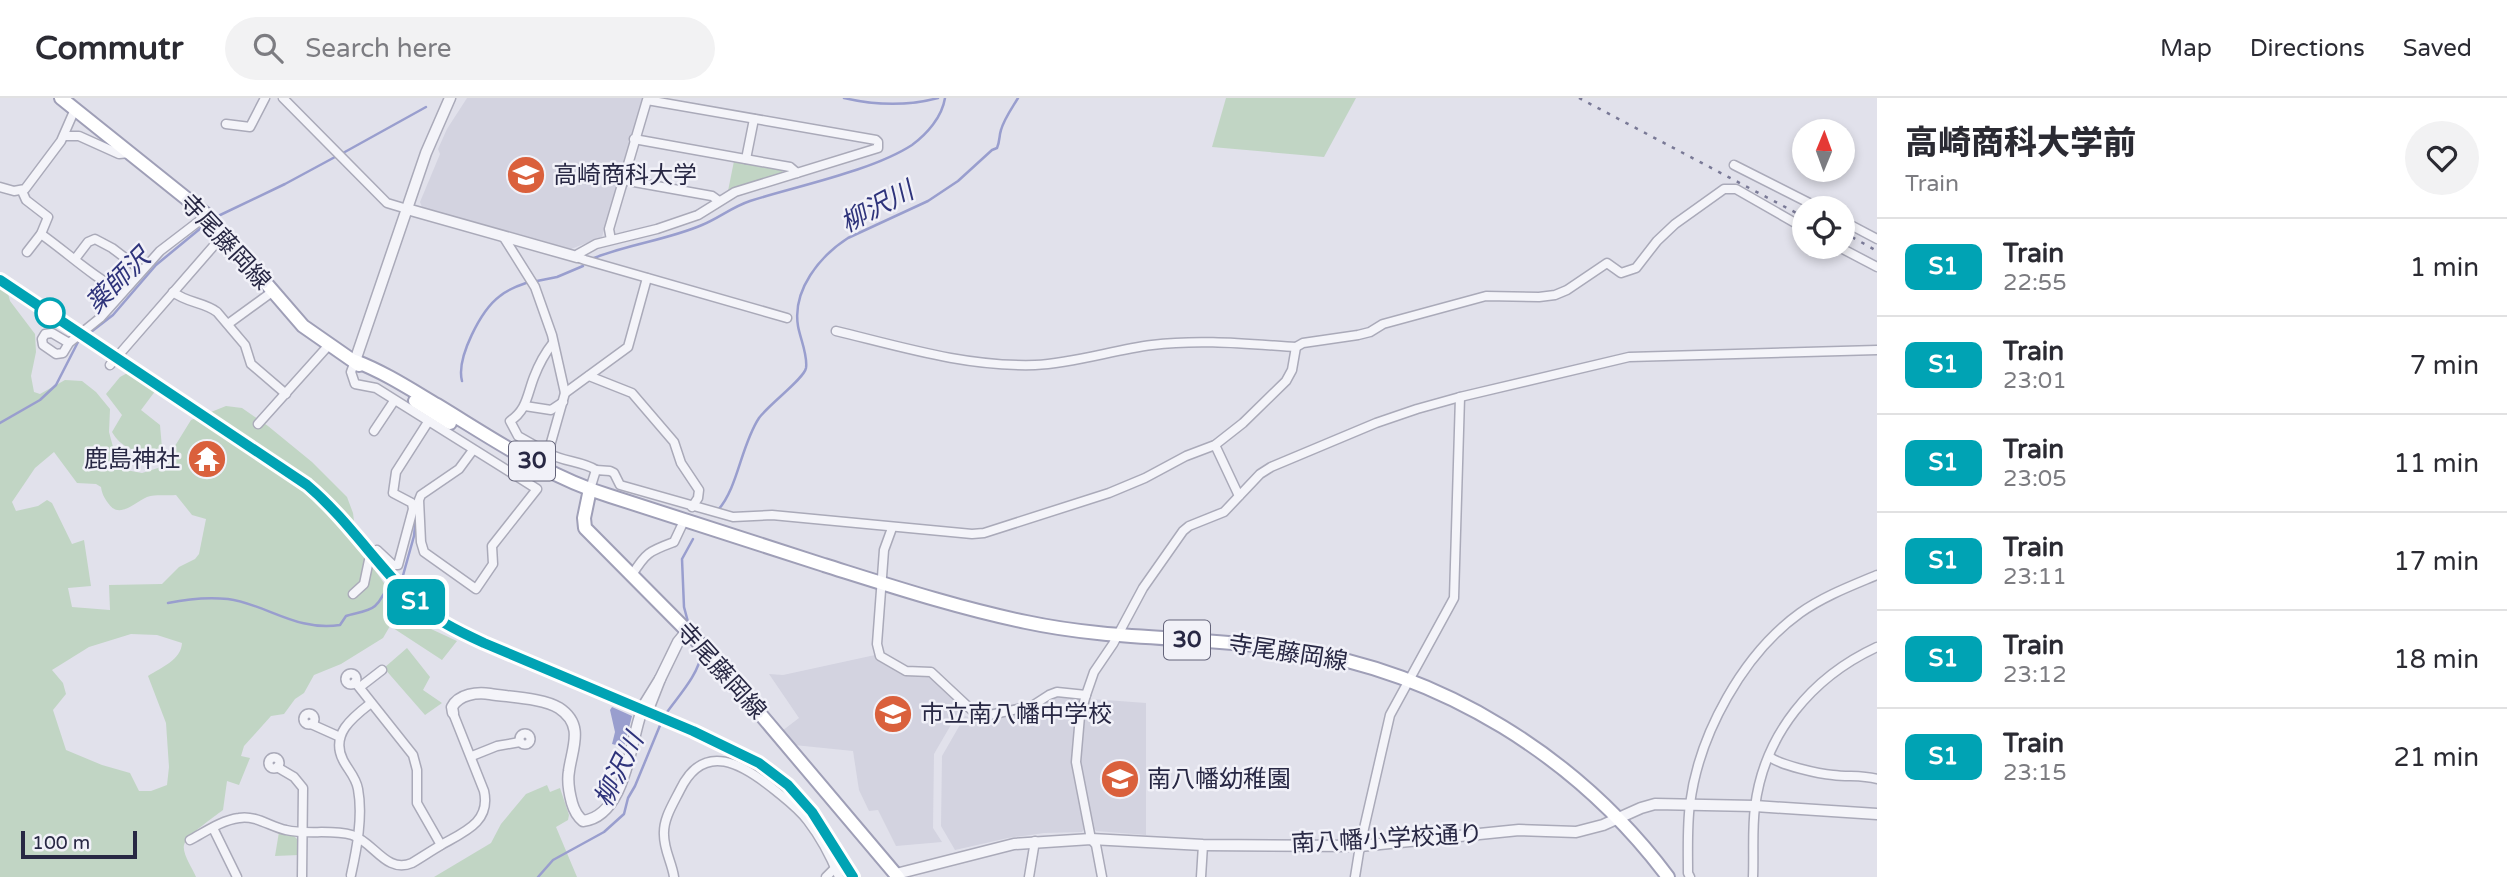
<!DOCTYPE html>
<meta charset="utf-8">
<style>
:root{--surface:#fff;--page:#f2f2f3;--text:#2b2b33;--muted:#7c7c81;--line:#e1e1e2}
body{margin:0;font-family:"Varela Round","Noto Sans JP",sans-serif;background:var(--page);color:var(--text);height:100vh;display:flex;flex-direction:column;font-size:26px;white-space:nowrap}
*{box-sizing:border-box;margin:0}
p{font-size:23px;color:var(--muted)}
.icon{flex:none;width:38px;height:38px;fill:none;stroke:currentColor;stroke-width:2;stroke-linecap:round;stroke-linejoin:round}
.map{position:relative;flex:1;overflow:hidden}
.drawer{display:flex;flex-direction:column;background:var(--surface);width:630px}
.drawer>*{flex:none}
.badge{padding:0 14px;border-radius:10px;font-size:24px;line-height:46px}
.needle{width:46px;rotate:1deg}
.controls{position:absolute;left:1792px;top:21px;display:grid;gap:14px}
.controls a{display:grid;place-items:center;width:63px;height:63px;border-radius:50%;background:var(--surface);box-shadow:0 4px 10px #0003;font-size:35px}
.scale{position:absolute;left:21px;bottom:18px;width:116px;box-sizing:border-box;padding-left:7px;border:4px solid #282844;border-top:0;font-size:19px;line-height:24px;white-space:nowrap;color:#282844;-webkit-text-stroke:5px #f1f1f8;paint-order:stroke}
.map>.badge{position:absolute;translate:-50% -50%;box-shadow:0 0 0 4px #fff}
.round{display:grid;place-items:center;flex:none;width:74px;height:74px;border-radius:37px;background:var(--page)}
.headline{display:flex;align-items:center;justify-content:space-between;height:119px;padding:0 28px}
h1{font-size:33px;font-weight:800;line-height:52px}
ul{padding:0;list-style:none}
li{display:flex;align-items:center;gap:21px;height:98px;padding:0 28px;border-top:2px solid var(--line)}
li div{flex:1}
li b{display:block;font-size:26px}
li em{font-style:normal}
li .badge{min-width:77px;font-weight:700;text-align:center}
header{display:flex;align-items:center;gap:42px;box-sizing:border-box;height:98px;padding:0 35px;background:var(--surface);border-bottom:2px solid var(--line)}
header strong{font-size:33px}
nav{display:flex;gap:38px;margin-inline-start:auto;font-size:24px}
.search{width:490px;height:63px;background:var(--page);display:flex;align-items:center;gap:18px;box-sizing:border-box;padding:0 24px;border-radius:38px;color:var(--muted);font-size:26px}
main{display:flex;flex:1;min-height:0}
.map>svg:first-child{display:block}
.built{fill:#d3d3e0}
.green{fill:#c1d5c4;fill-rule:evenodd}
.water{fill:#999ece}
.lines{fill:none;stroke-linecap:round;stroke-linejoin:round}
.stream{stroke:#999ece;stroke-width:2.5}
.minor-casing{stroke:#aaaab9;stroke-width:11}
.tertiary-casing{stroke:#aaaab9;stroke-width:13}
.primary-casing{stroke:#9f9fb7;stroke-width:16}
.minor{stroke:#f4f4f9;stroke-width:8}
.tertiary{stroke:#f4f4f9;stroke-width:10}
.primary{stroke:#fff;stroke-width:12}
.rail{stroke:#797996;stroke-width:2.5;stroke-dasharray:3.5 7;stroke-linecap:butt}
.line-casing{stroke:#fff;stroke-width:16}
.line{stroke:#00a3b4;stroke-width:10}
.stop-dot{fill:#fff;stroke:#00a3b4;stroke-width:3.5}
.labels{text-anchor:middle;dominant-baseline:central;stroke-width:5;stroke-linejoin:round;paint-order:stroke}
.shield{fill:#f1f1f8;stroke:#64647a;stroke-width:2}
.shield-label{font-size:23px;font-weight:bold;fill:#282844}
.poi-label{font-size:24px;fill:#282844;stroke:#f1f1f8;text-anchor:start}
.street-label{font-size:24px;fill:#282844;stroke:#f1f1f8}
.water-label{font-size:26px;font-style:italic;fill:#2e337b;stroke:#f1f1f8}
</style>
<header>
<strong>Commutr</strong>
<div class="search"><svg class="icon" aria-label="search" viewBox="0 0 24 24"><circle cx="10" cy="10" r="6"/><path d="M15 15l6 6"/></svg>Search here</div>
<nav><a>Map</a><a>Directions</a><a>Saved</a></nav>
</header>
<main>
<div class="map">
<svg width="1877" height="779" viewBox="0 0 1877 779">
<rect width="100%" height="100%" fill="#e1e1eb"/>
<!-- built -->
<g class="built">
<polygon points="467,0 643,0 602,139 571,151 422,109 420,104 440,56 438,51 447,31"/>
<polygon points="875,557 880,564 904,577 929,579 959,605 959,613 934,656 933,730 942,744 896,748 878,712 869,713 859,692 853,653 794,647 782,633 799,620 769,576 783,577"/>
<polygon points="1060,598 1080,599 1075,621 1072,666 1084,731 1082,734 1044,735 1008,740 955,752 941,728 942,658 965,618 984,623 1035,611 1052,599"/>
<polygon points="1092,601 1146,605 1146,737 1096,733 1092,728 1080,665 1083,618 1087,604"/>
</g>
<!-- green -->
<g class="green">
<polygon points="1226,0 1356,0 1324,59 1212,49"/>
<polygon points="734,63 782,72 783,75 728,93"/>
<path d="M0 185 6 188 10 203 35 236 36 254 31 278 34 294 40 296 65 282 82 283 96 294 110 311 109 334 116 360 126 372 142 375 158 370 165 364 191 322 226 308 242 310 268 328 312 364 347 399 353 415 357 447 396 502 431 531 457 543 442 562 390 528 383 540 341 566 314 577 304 595 295 601 284 616 271 618 244 648 241 658 250 660 239 687 227 683 223 712C214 719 187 737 184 747 182 756 193 771 196 779H0ZM54 354 77 385 96 386 101 389C102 396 104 399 108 405 119 422 135 404 147 399 156 396 167 398 176 397L192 417 206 421 199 456 195 461 179 469 162 486 109 487 110 512 72 509 68 490 91 488 84 442 72 446 52 405 47 402 38 408 16 413 12 404 35 370ZM131 536 157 537 182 545C181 562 162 569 148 578L166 625 169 669 167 687 151 693H139L130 675 102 667 66 652 53 612 66 596 63 585 52 572 89 549Z"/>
<path d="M131 273 156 292 141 312 160 327 162 350 154 356C136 354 121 350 112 334L122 317 106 296 120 279Z"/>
<polygon points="407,550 430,579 423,592 442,605 425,617 384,570"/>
<polygon points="547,687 550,694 560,690 569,717 568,722 556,729 577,779 434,779 491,745 501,726 526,696"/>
<polygon points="279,734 294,738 299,743 299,757 275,758"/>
</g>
<!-- water -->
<polygon class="water" points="612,609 632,618 624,649 612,646 615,634 610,612"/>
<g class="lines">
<!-- stream -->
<g class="stream">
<path d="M844 0C874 7 908 8 938 0"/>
<polyline points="343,55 426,9"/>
<polyline points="216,119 285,86 335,59"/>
<path d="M594 160C629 146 667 142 702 127 719 120 732 109 750 103 797 88 872 73 912 47 927 36 942 19 945 0"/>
<polyline points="537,183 557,179 583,168"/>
<path d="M462 283C456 260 481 212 500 198 507 192 517 188 526 185"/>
<polyline points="0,325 40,302 56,287 78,244 113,217 156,167 207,125"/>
<path d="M718 412C738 390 741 347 759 320 769 306 804 281 806 270 808 257 800 240 798 228 792 192 820 158 848 140L928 103 958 83 992 52 997 50C1000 43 999 38 1001 32 1004 21 1012 10 1018 0"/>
<polyline points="693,441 682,461 684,509 688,524 704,544"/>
<polyline points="402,481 414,438 416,418"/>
<path d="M168 505C187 501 208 499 228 501 266 506 297 534 340 527L346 518C355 515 368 514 375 508 384 500 381 494 394 486"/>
<path d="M665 617C679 597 698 578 702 554"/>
<polyline points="538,779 553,762 604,734 624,716 628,700 635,688 661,625"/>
</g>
<!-- minor casing -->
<g class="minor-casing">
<g id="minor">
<polyline points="283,0 387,105 407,111"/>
<polyline points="226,26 250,29 265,0"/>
<polyline points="64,38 79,38 119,56 130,55"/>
<polyline points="634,41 790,69 797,75"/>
<polyline points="746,61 754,21"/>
<polyline points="1734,67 1819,110"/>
<polyline points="623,82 712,98 719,103"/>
<polyline points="0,89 14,93 25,91 61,43 75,11"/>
<polyline points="22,93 26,102 48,119 41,136 27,154"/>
<polyline points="1843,123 1877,141"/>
<path d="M41 136C69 156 93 179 122 194"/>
<path d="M503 138 535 189 552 237 565 295 548 355C563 364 582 363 596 372"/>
<polyline points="611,142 609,131 647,2 876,42 878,44 878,50 735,94 698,117 657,131 596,146 578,156 577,159 585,162 787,220"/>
<polyline points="1839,149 1877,169"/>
<polyline points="75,161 88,144 95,141 112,150 141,172"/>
<path d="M173 194C187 205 204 204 217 214L245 247 251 266 286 296"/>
<polyline points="228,226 272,194"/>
<path d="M836 233C902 249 966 269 1035 267 1075 265 1113 252 1152 247 1200 241 1248 246 1296 249L1303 245 1358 237 1370 234 1383 226 1486 198 1539 199 1555 197 1567 192 1607 165 1621 175 1636 170 1657 143 1675 126 1724 91H1736L1804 130"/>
<polyline points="69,245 52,235 45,236 42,241 43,247 56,256 63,255 69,245 100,220 160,153 207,117"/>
<polyline points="355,263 351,274 355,286 376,290 537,391 492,448 493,466 476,491 424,454 421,444 419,402 421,397 459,371 473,352"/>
<polyline points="110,267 224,136"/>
<polyline points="589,278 632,295 674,344 681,365 699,392 698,400 692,409"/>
<polyline points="565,295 628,249 647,180"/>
<polyline points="525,308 551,312 563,304"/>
<polyline points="258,326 328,248"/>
<polyline points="374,333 394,303"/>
<polyline points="1215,347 1239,398"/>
<path d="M548 355 518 338 510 323C527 312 527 297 534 279 539 266 545 255 553 245"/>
<polyline points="590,391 596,372 610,373 614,375 620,387 733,419 772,417 972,436 984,435 1109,395 1145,380 1186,358 1215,347 1243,325 1286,283 1292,272 1296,249"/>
<polyline points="892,430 884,452 877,546 880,558 906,573 931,574 977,617 985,618 1032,608 1049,597 1057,594 1086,597"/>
<path d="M632 477C646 454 650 453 674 444L682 427"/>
<polyline points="353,496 364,486 369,462 377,452 393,467 398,467 413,411 412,405 393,395 396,374 428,324"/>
<circle cx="351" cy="581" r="5.5"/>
<polyline points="355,584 413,657 417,672 417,705 441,747"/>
<polyline points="360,589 382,572"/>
<circle cx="309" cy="621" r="5.5"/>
<polyline points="311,626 340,639"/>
<circle cx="525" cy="641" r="5.5"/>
<polyline points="472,658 497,648 520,644"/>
<path d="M1770 659C1780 667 1819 676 1833 677 1848 679 1862 677 1877 681"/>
<circle cx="274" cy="665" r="5.5"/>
<polyline points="277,669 294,679 303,690 302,779"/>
<polyline points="213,730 237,779"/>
<path d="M190 742C205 734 222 722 239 720 256 717 271 729 286 732 307 737 331 731 352 737 374 744 386 776 412 765 422 759 431 753 441 747 464 734 491 724 484 693L453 615"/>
<path d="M351 777C357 750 363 718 358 691 356 679 348 672 343 662 330 636 353 619 371 605"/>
<path d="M674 779C672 765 664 752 664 737 663 721 673 706 680 692 704 642 743 666 776 693 787 702 799 711 808 723 821 740 831 759 839 779"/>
<polyline points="826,779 835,770"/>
<polyline points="1029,779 1035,743"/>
<polyline points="1102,779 1096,747 1091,741 1076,664 1080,618 1086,597 1094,574 1113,546 1143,490 1183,433 1189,428 1224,414 1260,376 1271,369 1376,325 1417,311 1460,299 1629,259 1877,252"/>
<polyline points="1201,779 1203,747"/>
<polyline points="1355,779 1360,748 1390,617 1454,500 1460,299"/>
<path d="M1690 779 1688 775C1688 752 1687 728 1690 706 1699 636 1743 556 1800 515 1824 498 1851 488 1877 477"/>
<path d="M1753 779C1754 756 1752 732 1755 709 1764 636 1812 579 1877 549"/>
</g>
</g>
<!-- tertiary casing -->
<g class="tertiary-casing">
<g id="tertiary">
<polyline points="407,111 577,159"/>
<polyline points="355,263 426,55 450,0"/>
<polyline points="660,581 678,544 687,533"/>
<polyline points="644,607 660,581 649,609"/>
<path d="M453 615 452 609C459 596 477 594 490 596 508 599 544 600 559 610 585 627 572 650 569 673 567 684 569 694 572 705 574 712 577 718 583 723 625 718 630 646 641 615"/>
<polyline points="896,776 1014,746 1091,741 1203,747 1360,748 1519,732 1576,734 1603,727 1641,710 1655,706 1755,708 1877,716"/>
</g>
</g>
<!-- primary casing -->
<g class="primary-casing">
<g id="primary">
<polyline points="61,0 207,117 303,228 359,267"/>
<path d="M355 263C384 274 410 291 437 307 493 341 548 379 610 398 682 421 753 444 824 467 891 488 958 510 1026 524 1114 543 1204 538 1293 552 1442 574 1578 659 1668 779"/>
<polyline points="415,303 450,325"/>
<polyline points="590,391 584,420 585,430 707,553 898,779"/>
</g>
</g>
<!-- minor -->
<use href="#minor" class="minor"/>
<!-- tertiary -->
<use href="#tertiary" class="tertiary"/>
<!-- primary -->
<use href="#primary" class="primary"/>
<!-- rail -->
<g class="rail">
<polyline points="1579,0 1804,119"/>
<polyline points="1843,134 1877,153"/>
<path d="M0 182 307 387C346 420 374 463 410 499 431 520 458 533 484 545L713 641 759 665 788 687 812 714 853 779"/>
</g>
</g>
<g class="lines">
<!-- line casing -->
<g class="line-casing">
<path id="line" d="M0 182 307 387C346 420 374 463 410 499 431 520 458 533 484 545L693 633 759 665 788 687 812 714 853 779"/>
</g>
<!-- line -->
<use href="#line" class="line"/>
</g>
<!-- icons -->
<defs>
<g id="university-disc" transform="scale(2.0125)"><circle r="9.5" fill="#da603c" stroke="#f1f1f8"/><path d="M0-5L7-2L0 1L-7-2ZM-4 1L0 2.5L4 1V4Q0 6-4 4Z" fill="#fff"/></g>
<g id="temple-disc" transform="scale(2.0125)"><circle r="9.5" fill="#da603c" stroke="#f1f1f8"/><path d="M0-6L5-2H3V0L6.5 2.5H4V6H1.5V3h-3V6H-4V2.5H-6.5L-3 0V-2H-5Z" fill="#fff"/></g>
<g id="school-disc" transform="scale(2.0125)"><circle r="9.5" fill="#da603c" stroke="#f1f1f8"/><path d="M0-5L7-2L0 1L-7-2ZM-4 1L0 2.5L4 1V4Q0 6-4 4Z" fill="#fff"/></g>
</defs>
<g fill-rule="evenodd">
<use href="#university-disc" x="526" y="77"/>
<use href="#temple-disc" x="207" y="361"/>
<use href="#school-disc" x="893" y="616"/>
<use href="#school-disc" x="1120" y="681"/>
</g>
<!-- markers -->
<circle class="stop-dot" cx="50" cy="215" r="14"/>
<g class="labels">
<!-- shield labels -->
<g class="shield">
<rect x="509" y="343.5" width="46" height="39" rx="5"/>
<rect x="1164" y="522.5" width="46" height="39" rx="5"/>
</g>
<g class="shield-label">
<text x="532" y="363">30</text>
<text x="1187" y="542">30</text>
</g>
<!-- poi labels -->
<g class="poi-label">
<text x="553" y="77">高崎商科大学</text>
<text x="180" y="361" text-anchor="end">鹿島神社</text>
<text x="920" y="616">市立南八幡中学校</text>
<text x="1147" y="681">南八幡幼稚園</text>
</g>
<!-- street labels -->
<g class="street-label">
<text transform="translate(225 144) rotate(47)">寺尾藤岡線</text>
<text transform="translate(1288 555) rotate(9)">寺尾藤岡線</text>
<text transform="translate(721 573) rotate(48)">寺尾藤岡線</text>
<text transform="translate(1387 741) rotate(-3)">南八幡小学校通り</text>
</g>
<!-- water labels -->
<g class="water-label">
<text transform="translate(877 109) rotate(-28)">柳沢川</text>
<text transform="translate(118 183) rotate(-45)">薬師沢</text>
<text transform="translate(619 672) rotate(-64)">柳沢川</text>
</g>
</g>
</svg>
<div class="controls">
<a><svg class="needle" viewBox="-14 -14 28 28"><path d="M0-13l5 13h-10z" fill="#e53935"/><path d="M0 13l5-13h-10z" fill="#7c7c81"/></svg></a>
<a><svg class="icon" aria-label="locate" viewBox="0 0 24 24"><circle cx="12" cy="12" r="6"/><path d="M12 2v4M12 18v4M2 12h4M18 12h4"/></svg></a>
</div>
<div class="scale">100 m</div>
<b class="badge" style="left:416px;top:504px;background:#00a3b4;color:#fff">S1</b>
</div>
<section class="drawer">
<div class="headline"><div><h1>高崎商科大学前</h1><p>Train</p></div><a class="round"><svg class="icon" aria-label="heart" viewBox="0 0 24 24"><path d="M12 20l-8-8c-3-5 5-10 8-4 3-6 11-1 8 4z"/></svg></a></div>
<ul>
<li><span class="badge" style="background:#00a3b4;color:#fff">S1</span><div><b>Train</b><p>22:55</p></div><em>1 min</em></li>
<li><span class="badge" style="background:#00a3b4;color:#fff">S1</span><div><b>Train</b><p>23:01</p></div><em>7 min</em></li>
<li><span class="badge" style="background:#00a3b4;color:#fff">S1</span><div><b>Train</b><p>23:05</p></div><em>11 min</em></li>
<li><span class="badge" style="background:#00a3b4;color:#fff">S1</span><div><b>Train</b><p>23:11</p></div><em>17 min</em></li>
<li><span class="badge" style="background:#00a3b4;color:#fff">S1</span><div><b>Train</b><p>23:12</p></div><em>18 min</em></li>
<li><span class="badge" style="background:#00a3b4;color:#fff">S1</span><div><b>Train</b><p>23:15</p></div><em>21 min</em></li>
</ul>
</section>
</main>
